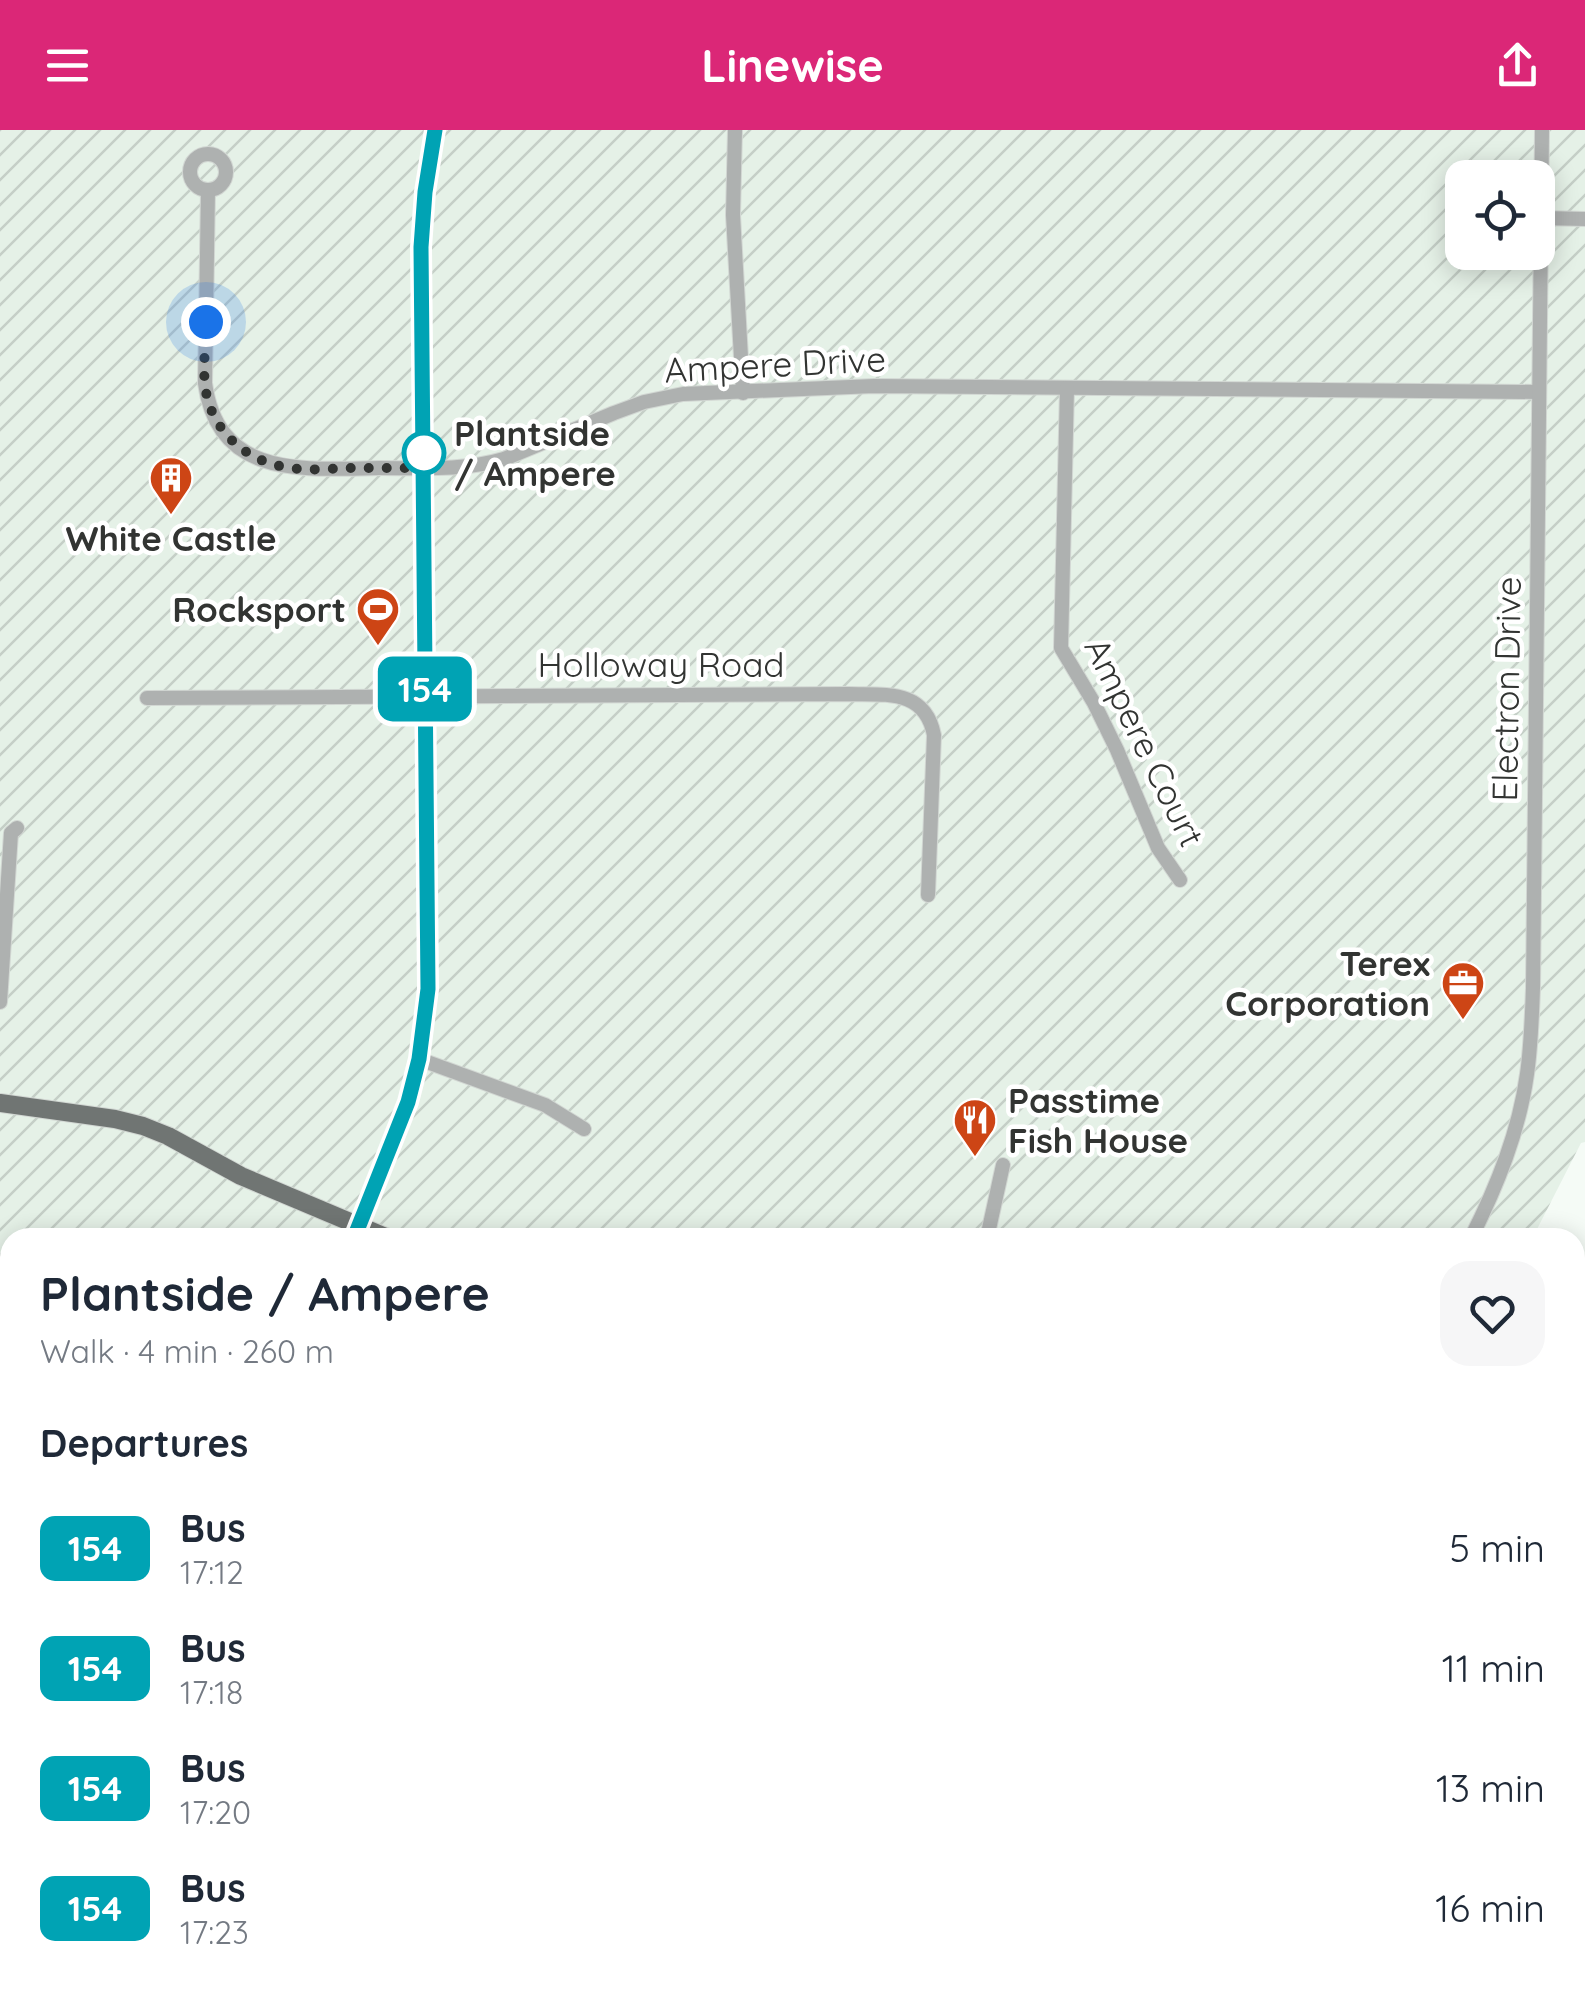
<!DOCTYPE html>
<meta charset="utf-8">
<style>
:root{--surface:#fff;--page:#f6f6f7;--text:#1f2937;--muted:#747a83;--accent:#db2777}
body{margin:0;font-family:Quicksand,sans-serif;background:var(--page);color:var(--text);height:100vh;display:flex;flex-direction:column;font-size:38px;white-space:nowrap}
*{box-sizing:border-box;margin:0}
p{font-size:32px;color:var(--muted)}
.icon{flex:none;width:55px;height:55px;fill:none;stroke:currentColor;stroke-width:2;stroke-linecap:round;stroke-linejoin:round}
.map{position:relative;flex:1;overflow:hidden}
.panel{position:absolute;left:0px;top:1098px;width:1585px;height:762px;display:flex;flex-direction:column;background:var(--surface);border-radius:30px 30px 0 0;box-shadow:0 5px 25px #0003}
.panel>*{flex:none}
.badge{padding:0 20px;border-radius:15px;font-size:35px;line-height:65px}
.buttons{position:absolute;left:1445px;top:30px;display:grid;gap:20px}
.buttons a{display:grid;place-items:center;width:110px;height:110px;border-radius:20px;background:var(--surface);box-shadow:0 5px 25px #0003;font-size:50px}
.you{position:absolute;width:50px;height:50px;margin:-25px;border:8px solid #fff;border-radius:50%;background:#1a73e8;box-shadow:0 0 0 15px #1a73e833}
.map>.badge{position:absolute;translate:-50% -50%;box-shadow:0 0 0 5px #fff}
h2{padding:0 40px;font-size:38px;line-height:90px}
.round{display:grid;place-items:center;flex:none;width:105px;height:105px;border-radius:30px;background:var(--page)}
.head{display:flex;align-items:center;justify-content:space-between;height:170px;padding:0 40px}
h1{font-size:48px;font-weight:700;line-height:75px}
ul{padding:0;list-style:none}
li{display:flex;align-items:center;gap:30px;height:120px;padding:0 40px}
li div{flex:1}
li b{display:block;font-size:38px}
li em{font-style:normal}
li .badge{min-width:110px;font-weight:700;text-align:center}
header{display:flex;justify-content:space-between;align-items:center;height:130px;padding:0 40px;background:var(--accent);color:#fff;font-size:45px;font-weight:700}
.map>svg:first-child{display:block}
.industrial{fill:url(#industrial-furrows);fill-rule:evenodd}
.forest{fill:url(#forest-crowns)}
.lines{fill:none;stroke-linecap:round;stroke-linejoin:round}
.river{stroke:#3aafad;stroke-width:15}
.minor-casing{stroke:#d2d7d3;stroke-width:16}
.major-casing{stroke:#d2d7d3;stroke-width:20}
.minor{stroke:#aeb1b0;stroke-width:14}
.major{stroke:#707573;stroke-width:18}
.rail-casing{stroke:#464846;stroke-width:6}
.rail{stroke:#fff;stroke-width:2.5;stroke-dasharray:8;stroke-linecap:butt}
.line-casing{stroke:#fff;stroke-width:22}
.line{stroke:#00a3b4;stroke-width:15}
.walk{stroke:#323432;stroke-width:10;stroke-dasharray:0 18}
.stop-dot{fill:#fff;stroke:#00a3b4;stroke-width:5}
.labels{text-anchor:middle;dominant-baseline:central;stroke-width:9;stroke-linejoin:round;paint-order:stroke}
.street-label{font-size:35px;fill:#323432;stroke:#fff}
.stop-label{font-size:35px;font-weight:bold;fill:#323432;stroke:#fff;text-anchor:start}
.poi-label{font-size:35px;font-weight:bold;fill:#323432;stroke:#fff;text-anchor:end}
</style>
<header><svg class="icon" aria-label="menu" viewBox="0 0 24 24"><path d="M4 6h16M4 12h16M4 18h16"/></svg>Linewise<svg class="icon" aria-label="share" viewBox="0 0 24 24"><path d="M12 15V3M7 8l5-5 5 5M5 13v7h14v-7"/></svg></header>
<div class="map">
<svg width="1585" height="1859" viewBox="0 0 1585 1859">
<defs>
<pattern id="industrial-furrows" width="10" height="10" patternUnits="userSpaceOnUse" patternTransform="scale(2.5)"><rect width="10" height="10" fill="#e5f1e7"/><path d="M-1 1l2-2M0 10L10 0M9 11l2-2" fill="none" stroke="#c5cfc7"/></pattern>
<pattern id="forest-crowns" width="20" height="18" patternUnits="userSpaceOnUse" patternTransform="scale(2.5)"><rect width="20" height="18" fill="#ccc575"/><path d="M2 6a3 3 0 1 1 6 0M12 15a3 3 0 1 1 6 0" fill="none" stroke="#a6a161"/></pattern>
</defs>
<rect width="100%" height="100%" fill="#f5fbf6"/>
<!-- industrial -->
<path class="industrial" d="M0 0H1585V1012L1581 1013 1533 1107 10 1108V1850H836L833 1859H0ZM1462 48H1538V122H1462Z"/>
<!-- forest -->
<polygon class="forest" points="245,1850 359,1850 380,1859 254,1859"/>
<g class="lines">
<!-- river -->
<g class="river">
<polyline points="1575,1594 1585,1588"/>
<polyline points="899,1859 903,1850"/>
</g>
<!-- minor casing -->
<g class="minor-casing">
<g id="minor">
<polyline points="735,0 733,85 743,263"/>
<circle cx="208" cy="42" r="18"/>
<path d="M208 60 205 253C218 350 306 339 379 338 421 338 463 341 504 329L614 283 644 272 683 264 874 256 1539 262"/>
<polyline points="1542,88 1585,89"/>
<polyline points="1067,258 1061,518 1094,573 1117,620 1158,718 1180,750"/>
<path d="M147 568 849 564C886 565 925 559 934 605L928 765"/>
<polyline points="0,872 11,703 17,698"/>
<polyline points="419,929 545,975 584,999"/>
<polyline points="353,1108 408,971 419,929 427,859 421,117 425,62 435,0"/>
<polyline points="987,1108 1003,1035"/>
<path d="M1471 1108C1497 1056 1519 1002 1527 944 1531 916 1532 887 1533 858L1542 0"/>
<polyline points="0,1574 10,1563"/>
<polyline points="1575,1634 1585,1632"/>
<polyline points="659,1850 668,1859"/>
<polyline points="1166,1859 1167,1850"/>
</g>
</g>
<!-- major casing -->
<g class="major-casing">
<g id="major">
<polyline points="0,973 115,989 143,996 168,1006 241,1046 388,1108"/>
<polyline points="1575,1536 1585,1530"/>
</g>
</g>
<!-- minor -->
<use href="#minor" class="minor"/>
<!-- major -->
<use href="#major" class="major"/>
<!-- rail casing -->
<g class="rail-casing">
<g id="rail">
<polyline points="1575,1370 1585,1365"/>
<polyline points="0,1617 10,1626"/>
<polyline points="357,1850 384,1854 399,1859"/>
<polyline points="850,1859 853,1850"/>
</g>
</g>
<!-- rail -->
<use href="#rail" class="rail"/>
</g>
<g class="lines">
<!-- line casing -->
<g class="line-casing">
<polyline id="line" points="354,1108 408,972 419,929 428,859 421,117 425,62 435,0"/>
</g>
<!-- line -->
<use href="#line" class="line"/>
<!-- walk -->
<path class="walk" d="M206 192C206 215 202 240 206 262 213 301 246 331 285 337 305 341 326 339 346 338 372 338 398 338 424 338V323"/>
</g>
<!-- icons -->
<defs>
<g id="building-pin" transform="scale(2.25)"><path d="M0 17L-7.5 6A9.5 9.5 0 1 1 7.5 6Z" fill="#cd4515" stroke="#fff"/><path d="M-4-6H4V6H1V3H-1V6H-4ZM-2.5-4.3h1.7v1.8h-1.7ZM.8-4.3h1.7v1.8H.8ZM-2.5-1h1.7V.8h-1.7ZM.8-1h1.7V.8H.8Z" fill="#fff"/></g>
<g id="stadium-pin" transform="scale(2.25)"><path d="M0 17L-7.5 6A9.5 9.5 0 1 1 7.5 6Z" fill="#cd4515" stroke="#fff"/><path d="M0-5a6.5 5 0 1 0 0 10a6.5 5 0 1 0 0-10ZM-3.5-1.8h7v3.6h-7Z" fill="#fff"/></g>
<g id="office-pin" transform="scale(2.25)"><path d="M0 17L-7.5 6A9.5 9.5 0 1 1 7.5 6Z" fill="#cd4515" stroke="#fff"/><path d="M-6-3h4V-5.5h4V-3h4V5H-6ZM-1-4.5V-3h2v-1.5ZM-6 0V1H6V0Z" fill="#fff"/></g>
<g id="restaurant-pin" transform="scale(2.25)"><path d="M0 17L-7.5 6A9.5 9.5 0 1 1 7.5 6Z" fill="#cd4515" stroke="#fff"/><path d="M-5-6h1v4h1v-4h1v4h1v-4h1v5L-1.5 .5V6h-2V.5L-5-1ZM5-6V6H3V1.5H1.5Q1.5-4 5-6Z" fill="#fff"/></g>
</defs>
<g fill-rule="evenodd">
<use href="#building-pin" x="171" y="348"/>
<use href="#stadium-pin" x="378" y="479"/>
<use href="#office-pin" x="1463" y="853"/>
<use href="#restaurant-pin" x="975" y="990"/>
</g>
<!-- markers -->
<circle class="stop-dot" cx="424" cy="323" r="20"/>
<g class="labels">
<!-- street labels -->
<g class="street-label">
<text transform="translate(775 234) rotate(-3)">Ampere Drive</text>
<text x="661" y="534">Holloway Road</text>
<text transform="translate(1506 559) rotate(-89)">Electron Drive</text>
<text transform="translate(1145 612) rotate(64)">Ampere Court</text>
</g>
<!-- stop labels -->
<g class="stop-label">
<text x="454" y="303">Plantside<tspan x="454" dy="40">/ Ampere</tspan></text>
</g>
<!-- poi labels -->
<g class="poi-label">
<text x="171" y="408" text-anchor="middle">White Castle</text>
<text x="346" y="479">Rocksport</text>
<text x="1430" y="833">Terex<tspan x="1430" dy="40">Corporation</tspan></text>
<text x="1008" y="970" text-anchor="start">Passtime<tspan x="1008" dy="40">Fish House</tspan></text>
</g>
</g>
</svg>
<div class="buttons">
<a><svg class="icon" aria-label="locate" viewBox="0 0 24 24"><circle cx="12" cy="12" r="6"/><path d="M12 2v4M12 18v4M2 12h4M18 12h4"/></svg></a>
</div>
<div class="you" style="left:206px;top:192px"></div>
<b class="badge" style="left:425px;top:559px;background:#00a3b4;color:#fff">154</b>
<section class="panel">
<div class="head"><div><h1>Plantside / Ampere</h1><p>Walk · 4 min · 260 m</p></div><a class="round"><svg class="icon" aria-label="heart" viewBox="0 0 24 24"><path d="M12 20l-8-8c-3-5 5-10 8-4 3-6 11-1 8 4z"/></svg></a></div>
<h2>Departures</h2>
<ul>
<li><span class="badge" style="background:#00a3b4;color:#fff">154</span><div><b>Bus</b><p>17:12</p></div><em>5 min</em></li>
<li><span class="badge" style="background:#00a3b4;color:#fff">154</span><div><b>Bus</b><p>17:18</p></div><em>11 min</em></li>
<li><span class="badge" style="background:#00a3b4;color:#fff">154</span><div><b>Bus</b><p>17:20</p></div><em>13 min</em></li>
<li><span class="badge" style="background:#00a3b4;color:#fff">154</span><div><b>Bus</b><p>17:23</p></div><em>16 min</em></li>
</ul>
</section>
</div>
